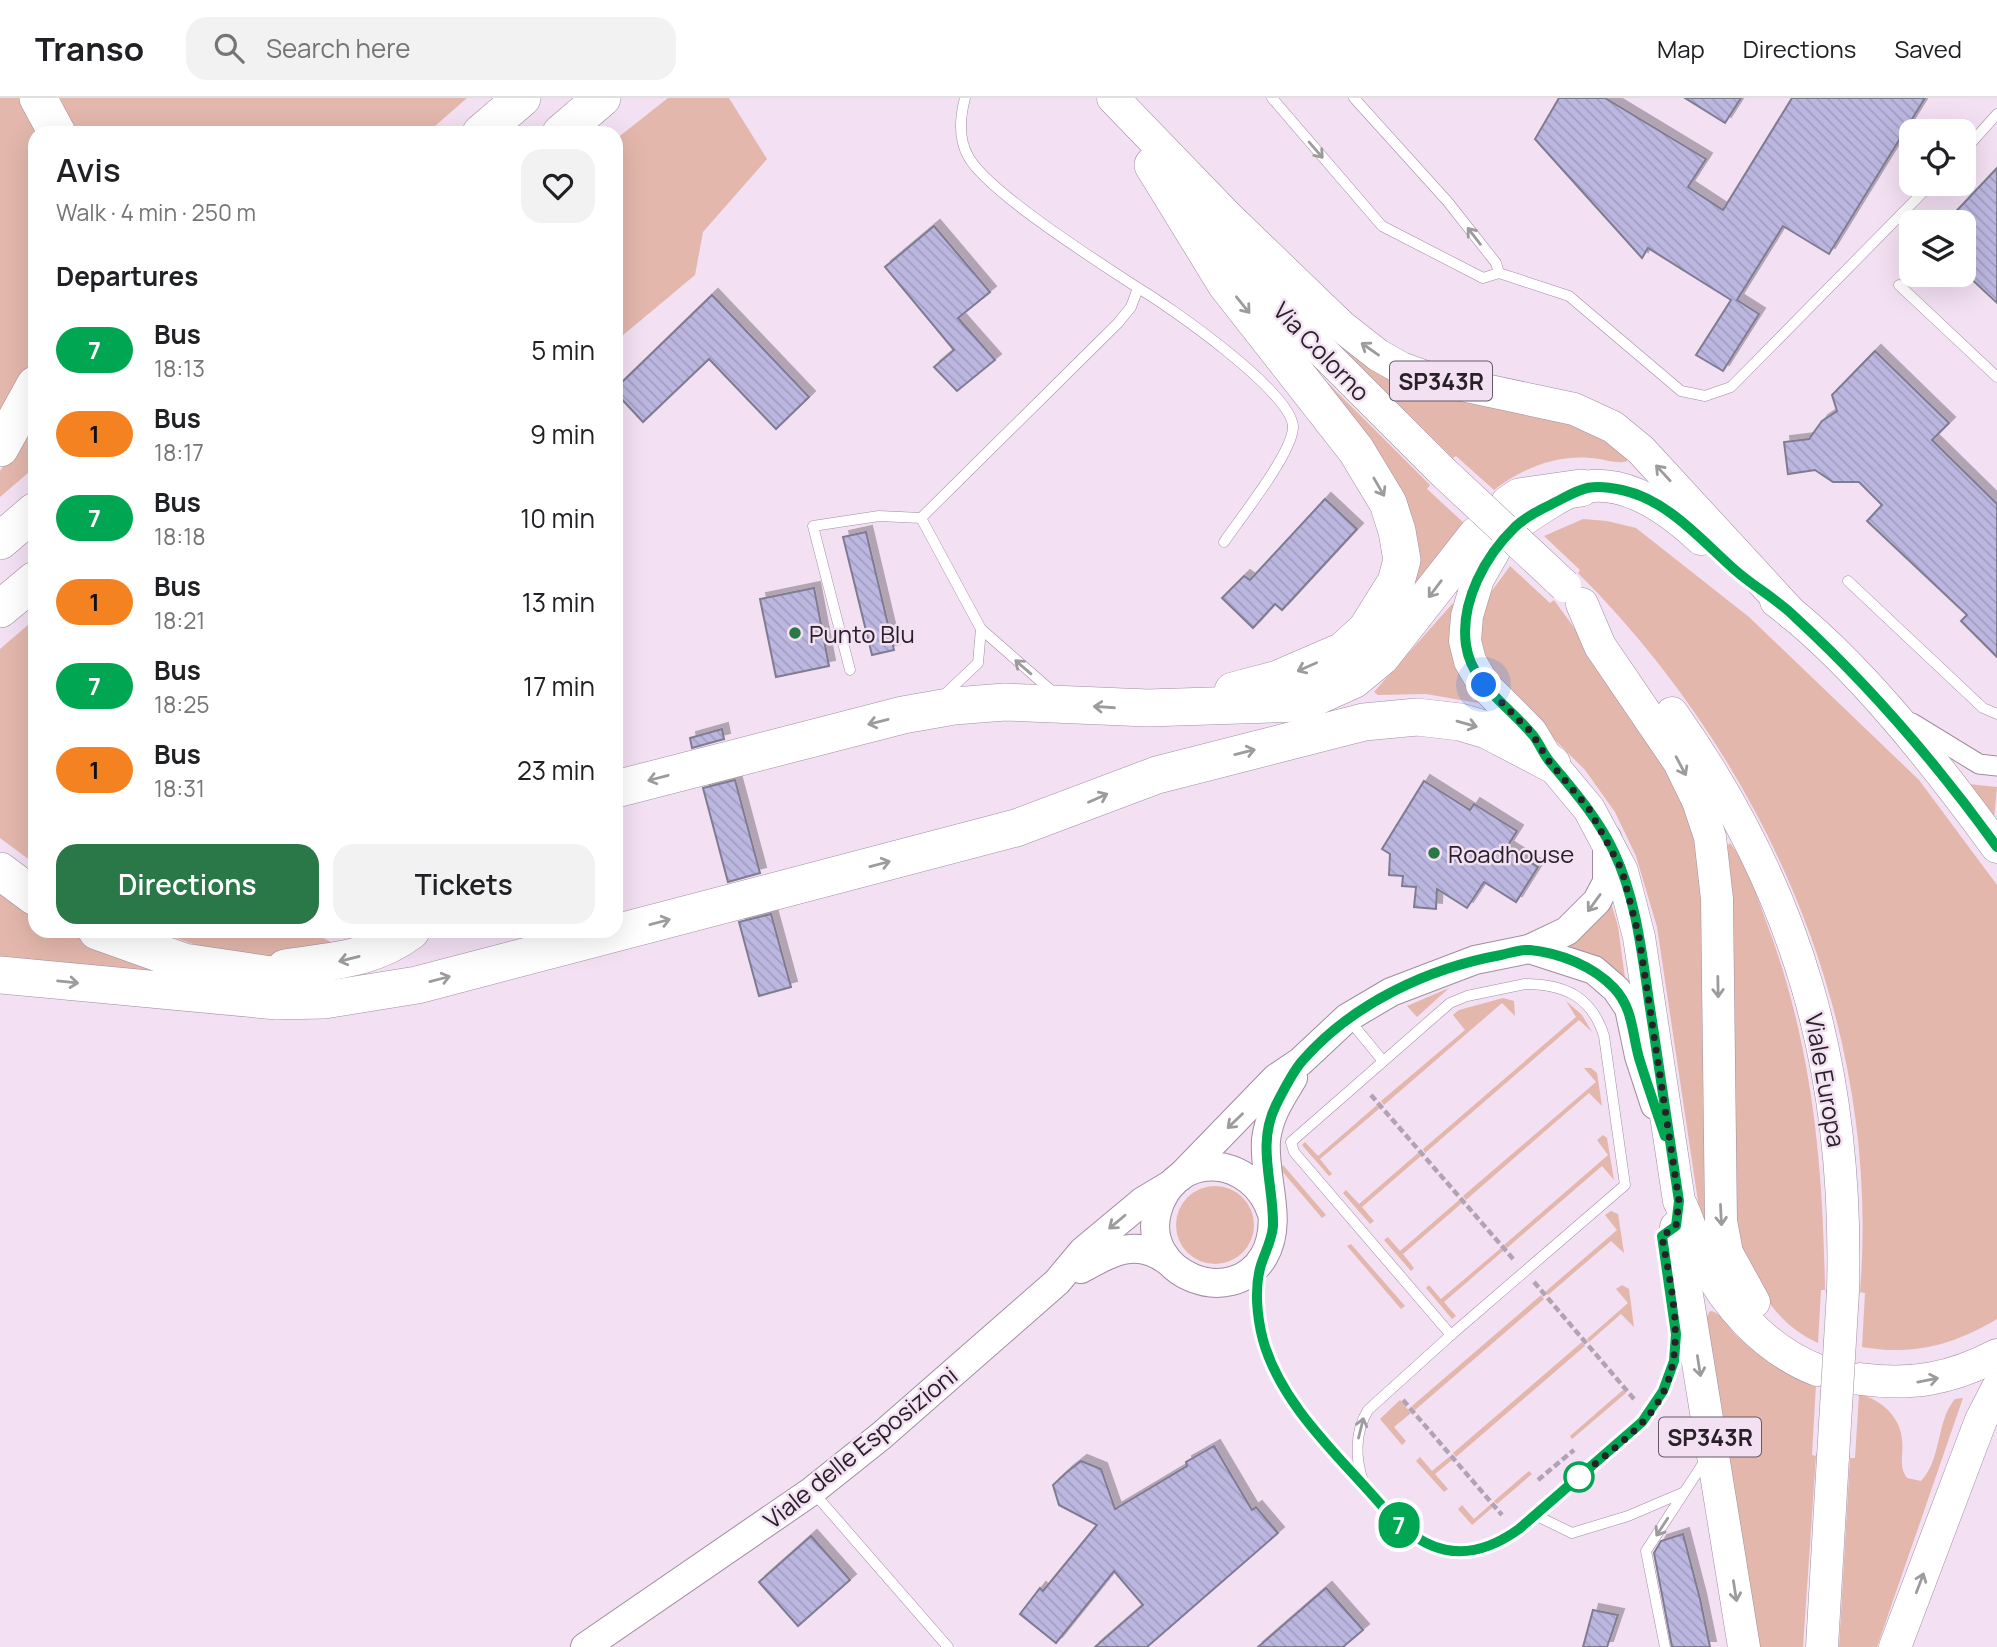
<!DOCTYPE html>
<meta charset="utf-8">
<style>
:root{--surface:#fff;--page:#f2f2f2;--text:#202124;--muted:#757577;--line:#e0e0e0;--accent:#2a7848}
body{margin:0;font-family:Manrope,sans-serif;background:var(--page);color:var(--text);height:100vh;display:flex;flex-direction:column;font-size:26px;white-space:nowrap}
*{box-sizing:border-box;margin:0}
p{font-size:23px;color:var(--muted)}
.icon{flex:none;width:38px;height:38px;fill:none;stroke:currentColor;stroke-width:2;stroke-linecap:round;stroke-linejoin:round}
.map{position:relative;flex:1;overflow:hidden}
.drawer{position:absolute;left:28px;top:28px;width:595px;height:812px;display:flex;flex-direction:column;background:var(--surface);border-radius:21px;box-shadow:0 7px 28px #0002}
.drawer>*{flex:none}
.badge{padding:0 14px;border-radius:23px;font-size:24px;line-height:46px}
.tools{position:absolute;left:1899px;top:21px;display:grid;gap:14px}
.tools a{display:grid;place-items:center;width:77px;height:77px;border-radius:14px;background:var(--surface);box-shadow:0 7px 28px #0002;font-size:35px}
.you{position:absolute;width:35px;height:35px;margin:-18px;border:5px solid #fff;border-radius:50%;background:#1a73e8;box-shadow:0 0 0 10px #1a73e833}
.map>.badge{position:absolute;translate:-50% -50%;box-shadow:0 0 0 4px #fff}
h2{padding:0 28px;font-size:26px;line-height:63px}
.round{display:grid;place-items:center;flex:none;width:74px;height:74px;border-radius:21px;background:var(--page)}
.overview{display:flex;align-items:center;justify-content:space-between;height:119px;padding:0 28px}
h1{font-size:33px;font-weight:600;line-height:52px}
.primary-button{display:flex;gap:14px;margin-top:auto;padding:14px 28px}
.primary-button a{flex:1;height:80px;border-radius:21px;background:var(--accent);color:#fff;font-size:28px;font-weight:600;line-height:80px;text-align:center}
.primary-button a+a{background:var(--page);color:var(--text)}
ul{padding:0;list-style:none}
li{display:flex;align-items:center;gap:21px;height:84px;padding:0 28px}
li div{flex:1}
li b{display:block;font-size:26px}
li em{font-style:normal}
li .badge{min-width:77px;font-weight:700;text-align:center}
header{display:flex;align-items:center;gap:42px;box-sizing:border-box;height:98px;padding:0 35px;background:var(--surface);border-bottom:2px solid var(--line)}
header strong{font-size:33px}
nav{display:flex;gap:38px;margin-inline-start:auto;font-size:24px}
.search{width:490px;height:63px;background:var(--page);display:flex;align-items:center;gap:18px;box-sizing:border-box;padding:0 24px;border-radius:21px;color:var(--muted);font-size:26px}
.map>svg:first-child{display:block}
.green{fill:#e3b7ac}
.building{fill:url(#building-back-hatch);stroke:#7f7c92;stroke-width:2;filter:url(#shadow)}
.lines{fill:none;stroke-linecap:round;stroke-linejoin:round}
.lane-casing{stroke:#9f8e9f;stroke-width:11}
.street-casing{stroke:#9f8e9f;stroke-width:21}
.secondary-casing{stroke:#9f8e9f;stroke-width:30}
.primary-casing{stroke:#9f8e9f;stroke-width:33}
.highway-casing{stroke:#9f8e9f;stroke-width:38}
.path{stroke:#b2a3b2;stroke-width:4.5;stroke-dasharray:7 3.5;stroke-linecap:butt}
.lane{stroke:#fff;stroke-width:10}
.street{stroke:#fff;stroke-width:19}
.secondary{stroke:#fff;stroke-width:28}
.primary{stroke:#fff;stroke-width:32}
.highway{stroke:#fff;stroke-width:37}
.primary-bridge-casing{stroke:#9f8e9f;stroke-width:33;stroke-linecap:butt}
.primary-bridge{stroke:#fff;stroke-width:32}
.oneway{stroke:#9e9b9e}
.line-casing{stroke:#fff;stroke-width:16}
.line{stroke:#00a651;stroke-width:10}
.walk{stroke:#282128;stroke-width:7;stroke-dasharray:0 12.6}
.poi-dot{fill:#2a7848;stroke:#f3e0f3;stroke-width:2.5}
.stop-dot{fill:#fff;stroke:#00a651;stroke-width:3.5}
.labels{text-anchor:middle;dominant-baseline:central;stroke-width:5;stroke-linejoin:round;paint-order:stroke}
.shield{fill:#f3e0f3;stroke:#655a65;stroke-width:2}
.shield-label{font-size:23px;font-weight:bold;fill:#282128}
.street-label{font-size:24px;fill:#282128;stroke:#f3e0f3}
.poi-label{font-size:24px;fill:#282128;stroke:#f3e0f3;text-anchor:start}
</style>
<header>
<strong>Transo</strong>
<div class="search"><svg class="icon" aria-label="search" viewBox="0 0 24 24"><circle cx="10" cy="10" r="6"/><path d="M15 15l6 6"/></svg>Search here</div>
<nav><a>Map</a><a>Directions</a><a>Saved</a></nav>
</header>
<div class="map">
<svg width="1997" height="1549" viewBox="0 0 1997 1549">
<defs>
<pattern id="building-back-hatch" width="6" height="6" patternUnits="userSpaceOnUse" patternTransform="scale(1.75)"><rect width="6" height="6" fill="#bcb7e0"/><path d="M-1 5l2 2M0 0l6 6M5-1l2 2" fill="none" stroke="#a29dc0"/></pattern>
<filter id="shadow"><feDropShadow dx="6" dy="-6" stdDeviation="0" flood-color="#0004"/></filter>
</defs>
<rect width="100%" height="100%" fill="#f3e0f3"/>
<!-- green -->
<g class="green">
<polygon points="0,0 22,0 45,35 35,35 35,252 25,286 0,321"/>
<polygon points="60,0 467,0 427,35 75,35"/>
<polygon points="668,0 729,0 767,61 703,134 695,177 616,243 616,41"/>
<path d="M1340 244 1554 319 1602 340 1626 356 1627 363C1617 367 1602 360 1590 360 1555 357 1521 371 1494 392L1456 358 1453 360 1340 248Z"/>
<polygon points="1310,267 1430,387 1427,391 1465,426 1397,512 1407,481"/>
<polygon points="35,324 35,369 0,399 0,373"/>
<path d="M1583 421 1607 423 1636 430 1749 519 1919 682 1997 787V1221C1954 1247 1912 1258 1862 1249L1865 1195 1860 1194C1882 926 1766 663 1578 475L1580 472 1544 438Z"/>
<polygon points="1510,468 1550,505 1554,502 1631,608 1671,672 1703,766 1710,1126 1704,1127 1699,1110 1657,829 1636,758 1615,714 1585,672 1508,595 1482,563 1478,543 1486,501"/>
<polygon points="1453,505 1454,565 1478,605 1426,596 1378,597 1374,594"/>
<polygon points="35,521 35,766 0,740 0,551"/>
<polygon points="1968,686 1997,689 1994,721"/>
<path d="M1730 745C1747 766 1757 798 1766 823 1812 945 1823 1063 1825 1192H1821L1818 1245C1775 1226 1757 1187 1735 1148L1727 748Z"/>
<polygon points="0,780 35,806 35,833 70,833 217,886 0,860"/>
<polygon points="1611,805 1618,828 1625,880 1565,849"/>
<polygon points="157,833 309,833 331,844 336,854 274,860 196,847"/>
<polygon points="1449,890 1417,919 1407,908"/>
<polygon points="1503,900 1514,903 1515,918 1502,905 1384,1007 1381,1003 1465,932 1453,917 1459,912"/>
<polygon points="1566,903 1582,917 1592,934 1579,922 1425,1055 1423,1051 1576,919"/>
<polygon points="1584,970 1591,970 1597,975 1602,1008 1589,995 1466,1102 1463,1098 1596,984"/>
<polygon points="1377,1007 1380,1010 1320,1061 1332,1076 1329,1078 1302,1047 1305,1044 1318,1058"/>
<polygon points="1603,1037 1607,1040 1614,1082 1602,1068 1507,1150 1504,1147 1608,1057 1597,1042"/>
<polygon points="1418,1055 1421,1058 1362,1109 1374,1123 1370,1126 1343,1095 1346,1092 1359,1106"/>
<polygon points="1283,1067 1326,1117 1322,1120 1281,1072"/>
<circle cx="1215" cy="1127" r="39"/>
<polygon points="1459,1102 1462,1105 1403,1156 1414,1170 1411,1173 1384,1142 1388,1139 1400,1153"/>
<polygon points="1611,1113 1618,1116 1624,1155 1611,1143 1548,1197 1545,1194 1617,1132 1605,1117"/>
<polygon points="1351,1146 1405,1208 1401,1211 1347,1148"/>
<polygon points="1501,1150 1503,1153 1444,1204 1456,1218 1452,1221 1426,1190 1429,1187 1441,1201"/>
<polygon points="1622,1187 1629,1191 1634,1229 1621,1216 1589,1244 1587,1241 1628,1205 1616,1191"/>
<polygon points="1541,1197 1544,1201 1415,1312 1412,1308"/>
<path d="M1710 1213C1722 1214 1728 1230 1737 1238 1761 1260 1785 1276 1816 1286L1812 1357 1816 1358 1803 1549H1757L1706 1220Z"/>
<polygon points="1582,1244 1585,1248 1456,1359 1453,1355"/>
<polygon points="1623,1292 1626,1295 1572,1341 1570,1338"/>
<path d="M1859 1296C1880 1301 1901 1319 1902 1342 1904 1356 1898 1368 1907 1380L1921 1383C1942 1361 1936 1323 1955 1301L1963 1300 1877 1549H1839L1850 1360H1855Z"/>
<polygon points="1400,1302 1411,1315 1394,1329 1406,1343 1402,1347 1380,1321"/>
<polygon points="1420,1359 1432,1373 1449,1359 1452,1362 1435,1376 1448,1391 1444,1394 1416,1363"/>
<polygon points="1529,1373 1532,1376 1497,1406 1494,1403"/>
<polygon points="1491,1406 1493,1409 1472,1427 1458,1411 1462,1407 1474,1421"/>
</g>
<!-- building -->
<g class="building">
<polygon points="1559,0 1605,0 1706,61 1688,89 1723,112 1792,0 1925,0 1829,156 1783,128 1737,202 1759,216 1723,273 1696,257 1731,202 1648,150 1642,160 1535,41"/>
<polygon points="1685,0 1741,0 1725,25"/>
<polygon points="1997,70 1997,205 1964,174 1964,124 1946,124"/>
<polygon points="934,128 990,194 958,220 995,262 957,293 934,269 954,252 885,169"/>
<polygon points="712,197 809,299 776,331 709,261 643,324 616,295 616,290"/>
<polygon points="1875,253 1949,325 1932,342 1997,406 1997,559 1961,523 1967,517 1867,423 1882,407 1859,384 1833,384 1815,372 1788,376 1784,344 1809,341 1822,323 1837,313 1832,297"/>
<polygon points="1325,401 1357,431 1282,512 1275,506 1253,530 1222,500 1244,478 1250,482"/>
<polygon points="866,434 894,552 872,557 843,439"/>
<polygon points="814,490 829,568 776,579 760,501"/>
<polygon points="722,631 724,641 692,650 690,640"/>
<polygon points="735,682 760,775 728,784 703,690"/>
<polygon points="1424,683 1470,712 1474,706 1517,733 1507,749 1538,769 1516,804 1484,784 1467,810 1437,791 1436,811 1414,809 1416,789 1402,788 1403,778 1389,777 1390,756 1382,751"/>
<polygon points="771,816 791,889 759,898 739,824"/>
<polygon points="1214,1348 1252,1412 1256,1409 1278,1435 1147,1549 1095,1549 1143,1507 1114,1473 1056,1545 1020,1516 1040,1490 1043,1493 1097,1427 1059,1407 1053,1387 1067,1374 1081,1363 1101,1371 1115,1411 1187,1368 1186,1364"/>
<polygon points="1683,1436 1700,1501 1710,1549 1672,1549 1654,1455 1661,1443"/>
<polygon points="811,1438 850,1482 798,1528 759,1484"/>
<polygon points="1326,1490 1363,1532 1343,1549 1258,1549"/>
<polygon points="1593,1512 1618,1517 1607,1549 1583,1549"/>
</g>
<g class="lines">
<!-- lane casing -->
<g class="lane-casing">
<g id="lane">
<polyline points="1272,0 1382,128 1483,180 1499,175 1496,165 1448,104 1354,0"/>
<polyline points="1964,53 1997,16"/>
<polyline points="1499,175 1569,198 1681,293 1705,298 1731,289 1931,86"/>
<polyline points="1899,187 1997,279"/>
<path d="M1138 190C1169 208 1295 296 1293 330 1291 357 1241 419 1224 444"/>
<polyline points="921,420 981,531 1054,595"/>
<polyline points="1848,483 1983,610 1997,616"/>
<path d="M850 572 813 428 879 418 921 420 1118 225 1131 209 1138 190C1100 165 986 93 968 58 958 40 960 19 965 0"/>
<polyline points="942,599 978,565 981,531"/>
<path d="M1525 886C1565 886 1592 899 1604 938L1625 1087 1451 1237 1294 1054 1291 1044 1450 905 1467 898Z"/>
<polyline points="1350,923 1383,963"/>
<path d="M1259 1175C1246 1250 1295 1307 1340 1360 1360 1383 1380 1407 1401 1429 1434 1457 1474 1460 1511 1436L1642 1324C1669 1296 1679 1256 1675 1218"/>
<path d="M1363 1383C1355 1360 1355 1333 1368 1312L1451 1237"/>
<polyline points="813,1394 948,1549"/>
<polyline points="1535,1417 1572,1435 1628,1418 1682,1395"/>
<polyline points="1665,1549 1646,1453 1706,1361"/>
</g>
</g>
<!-- street casing -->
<g class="street-casing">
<polyline id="street" points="1912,625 1979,666 1997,668"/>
</g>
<!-- secondary casing -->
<g class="secondary-casing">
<g id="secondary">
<polyline points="1529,851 1594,872 1616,891 1629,910 1639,958 1655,1007"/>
<polyline points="1180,1079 1276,980 1300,964 1347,920 1391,894 1475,862 1529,851 1567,833 1597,803 1607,784 1607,740"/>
<path d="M1272 1116C1253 1056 1174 1050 1157 1114 1141 1176 1232 1213 1264 1158 1284 1123 1263 1080 1266 1042 1269 1017 1281 1000 1293 980"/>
<path d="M1081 1171C1112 1154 1137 1139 1169 1164"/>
<polyline points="585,1549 812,1393 881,1338 1057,1184 1083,1153 1143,1103 1173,1085"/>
</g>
</g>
<!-- primary casing -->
<g class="primary-casing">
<g id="primary">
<polyline points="1113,0 1228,119 1341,228 1378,257 1401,270 1429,280 1574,311 1613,329 1641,352 1792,516"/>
<polyline points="1201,124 1308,239 1442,373"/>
<path d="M1525 421C1536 413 1564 395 1576 391 1622 377 1670 412 1701 441"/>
<path d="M1494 453 1478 481 1467 518 1465 543 1470 563 1484 587 1531 634 1548 662 1589 711 1622 773 1639 839 1679 1103C1688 1119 1692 1137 1699 1154 1723 1205 1764 1251 1817 1272"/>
<path d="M1776 503C1857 564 1937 667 1997 749"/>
<polyline points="1582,506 1600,548 1679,664 1698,703 1710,739 1717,801 1721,1123 1727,1155 1754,1204"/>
<path d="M1672 615C1799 794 1849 974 1843 1193"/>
<polyline points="1676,1129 1744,1549"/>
<path d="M1860 1281C1911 1288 1951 1281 1997 1257"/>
<polyline points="1822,1549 1833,1359"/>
<polyline points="1895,1549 1981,1322 1997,1291"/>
</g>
</g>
<!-- highway casing -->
<g class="highway-casing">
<g id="highway">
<polyline points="38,0 57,35"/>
<polyline points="481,35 522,0"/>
<polyline points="561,35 602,0"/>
<polyline points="1153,67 1226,186 1356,352 1388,405 1397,433 1402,462 1396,484 1366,532 1343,553 1278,581 1233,593"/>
<polyline points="0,350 35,287"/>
<polyline points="1509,406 1519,399 1581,390"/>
<polyline points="0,443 35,413"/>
<polyline points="0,511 35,482"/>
<polyline points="616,691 903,617 954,608 1005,604 1148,610 1302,605 1353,582 1381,559 1477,437"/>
<polyline points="0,773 35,799"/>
<polyline points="97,833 184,864 317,884"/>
<path d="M285 870C330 863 373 862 411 833"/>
<polyline points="0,877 277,903 324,902 417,887 1016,730 1157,677 1364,624 1417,619 1460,624 1487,632 1552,666"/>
</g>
</g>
<!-- path -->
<g class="path">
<polyline points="1371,997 1514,1162"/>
<polyline points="1534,1184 1634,1301"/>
<polyline points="1403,1302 1502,1417"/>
<polyline points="1538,1382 1574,1352"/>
</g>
<!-- lane -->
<use href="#lane" class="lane"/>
<!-- street -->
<use href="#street" class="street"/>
<!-- secondary -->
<use href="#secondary" class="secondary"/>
<!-- primary -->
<use href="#primary" class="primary"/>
<!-- highway -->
<use href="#highway" class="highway"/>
<!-- primary-bridge casing -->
<g class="primary-bridge-casing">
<g id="primary-bridge">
<polyline points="1442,373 1565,488"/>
<polyline points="1833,1359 1843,1193"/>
</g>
</g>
<!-- primary-bridge -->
<use href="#primary-bridge" class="primary-bridge"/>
</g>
<!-- one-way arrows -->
<defs><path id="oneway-shaft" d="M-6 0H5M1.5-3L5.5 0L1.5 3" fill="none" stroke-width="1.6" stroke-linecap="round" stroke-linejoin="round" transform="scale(1.75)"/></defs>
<g class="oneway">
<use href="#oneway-shaft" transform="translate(1316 52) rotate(49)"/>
<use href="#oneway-shaft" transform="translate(1474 138) rotate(-128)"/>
<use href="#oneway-shaft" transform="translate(1243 207) rotate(51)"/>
<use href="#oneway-shaft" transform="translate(1370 251) rotate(-145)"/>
<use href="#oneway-shaft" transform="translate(1663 375) rotate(-133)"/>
<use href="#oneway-shaft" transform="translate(1379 389) rotate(60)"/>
<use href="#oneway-shaft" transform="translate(1435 491) rotate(127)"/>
<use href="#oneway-shaft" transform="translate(1023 569) rotate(-139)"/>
<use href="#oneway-shaft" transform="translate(1307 569) rotate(156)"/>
<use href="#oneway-shaft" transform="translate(1104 609) rotate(-176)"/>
<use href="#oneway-shaft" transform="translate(878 624) rotate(166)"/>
<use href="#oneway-shaft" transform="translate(1467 626) rotate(16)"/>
<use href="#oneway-shaft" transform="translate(1245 654) rotate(-14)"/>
<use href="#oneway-shaft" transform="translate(1681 668) rotate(62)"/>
<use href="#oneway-shaft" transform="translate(658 680) rotate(165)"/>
<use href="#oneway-shaft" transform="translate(1098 700) rotate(-24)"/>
<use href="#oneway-shaft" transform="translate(880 766) rotate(-15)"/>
<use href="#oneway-shaft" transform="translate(1594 805) rotate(126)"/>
<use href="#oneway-shaft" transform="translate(660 824) rotate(-15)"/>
<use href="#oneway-shaft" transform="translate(349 861) rotate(166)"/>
<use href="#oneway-shaft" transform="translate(440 881) rotate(-15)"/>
<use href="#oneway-shaft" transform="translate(68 884) rotate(6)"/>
<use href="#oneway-shaft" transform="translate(1718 889) rotate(89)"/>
<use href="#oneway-shaft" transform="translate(1235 1023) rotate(136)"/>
<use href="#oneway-shaft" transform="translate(1721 1117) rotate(87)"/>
<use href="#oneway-shaft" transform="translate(1117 1124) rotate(140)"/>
<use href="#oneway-shaft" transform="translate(1699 1268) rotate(81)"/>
<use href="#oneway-shaft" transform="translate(1928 1282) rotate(-11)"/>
<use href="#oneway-shaft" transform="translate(1361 1330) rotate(-76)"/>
<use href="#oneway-shaft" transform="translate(1662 1429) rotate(123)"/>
<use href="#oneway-shaft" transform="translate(1920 1485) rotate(-69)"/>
<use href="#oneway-shaft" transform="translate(1735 1493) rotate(81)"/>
</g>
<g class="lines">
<!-- line casing -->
<g class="line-casing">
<path id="line" d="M1665 1038C1656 1012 1647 986 1639 960 1632 935 1633 910 1614 890 1593 868 1560 855 1530 852 1521 851 1510 855 1501 857 1429 870 1353 905 1303 962 1293 973 1283 993 1276 1007 1256 1047 1274 1086 1273 1128 1272 1142 1265 1154 1261 1167 1254 1190 1257 1219 1263 1242 1281 1307 1339 1358 1382 1408 1422 1455 1465 1470 1519 1431L1642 1324 1663 1293 1674 1263 1676 1236 1662 1138 1676 1128 1679 1103C1669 1038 1660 974 1650 910 1642 857 1637 803 1614 754 1598 720 1574 693 1550 664 1542 655 1539 643 1531 635 1507 606 1472 587 1466 547 1460 504 1485 458 1515 429 1526 419 1537 413 1550 407 1580 392 1586 384 1622 392 1668 402 1701 442 1735 472 1754 489 1777 501 1795 519 1870 588 1937 666 1997 749"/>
</g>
<!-- line -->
<use href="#line" class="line"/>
<!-- walk -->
<path class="walk" d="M1484 587 1531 634 1548 662 1589 711 1622 772 1639 839 1679 1103 1676 1128 1662 1138C1672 1197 1692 1266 1648 1318 1627 1343 1597 1363 1572 1385L1579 1379"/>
</g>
<!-- markers -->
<g class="poi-dot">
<circle cx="795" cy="535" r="7"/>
<circle cx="1434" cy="755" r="7"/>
</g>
<circle class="stop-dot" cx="1579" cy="1379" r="14"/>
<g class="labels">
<!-- shield labels -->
<g class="shield">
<rect x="1390" y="263.5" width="102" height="39" rx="5"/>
<rect x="1659" y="1319.5" width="102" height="39" rx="5"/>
</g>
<g class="shield-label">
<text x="1441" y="283">SP343R</text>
<text x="1710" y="1339">SP343R</text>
</g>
<!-- street labels -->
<g class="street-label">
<text transform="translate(1322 253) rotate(46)">Via Colorno</text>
<text transform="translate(1826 982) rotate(80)">Viale Europa</text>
<text transform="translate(860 1349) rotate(-39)">Viale delle Esposizioni</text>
</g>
<!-- poi labels -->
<g class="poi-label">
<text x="809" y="535">Punto Blu</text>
<text x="1448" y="755">Roadhouse</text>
</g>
</g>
</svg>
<div class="tools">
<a><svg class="icon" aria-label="locate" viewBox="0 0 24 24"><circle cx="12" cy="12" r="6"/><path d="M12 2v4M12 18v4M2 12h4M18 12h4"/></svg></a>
<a><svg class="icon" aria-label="layers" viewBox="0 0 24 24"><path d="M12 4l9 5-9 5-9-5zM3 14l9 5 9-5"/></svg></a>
</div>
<div class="you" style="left:1484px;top:587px"></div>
<b class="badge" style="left:1399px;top:1427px;background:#00a651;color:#fff">7</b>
<section class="drawer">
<div class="overview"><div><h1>Avis</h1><p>Walk · 4 min · 250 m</p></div><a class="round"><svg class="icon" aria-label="heart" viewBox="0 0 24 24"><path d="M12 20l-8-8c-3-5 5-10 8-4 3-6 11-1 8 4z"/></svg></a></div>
<h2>Departures</h2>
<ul>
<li><span class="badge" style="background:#00a651;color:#fff">7</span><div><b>Bus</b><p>18:13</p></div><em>5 min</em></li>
<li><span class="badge" style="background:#f58220;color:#111">1</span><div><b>Bus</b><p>18:17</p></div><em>9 min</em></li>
<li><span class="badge" style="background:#00a651;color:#fff">7</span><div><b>Bus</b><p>18:18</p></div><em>10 min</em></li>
<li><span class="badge" style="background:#f58220;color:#111">1</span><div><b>Bus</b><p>18:21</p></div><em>13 min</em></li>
<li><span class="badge" style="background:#00a651;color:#fff">7</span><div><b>Bus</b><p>18:25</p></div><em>17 min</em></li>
<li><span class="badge" style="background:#f58220;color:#111">1</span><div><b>Bus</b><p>18:31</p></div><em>23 min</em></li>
</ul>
<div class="primary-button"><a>Directions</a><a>Tickets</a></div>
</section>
</div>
